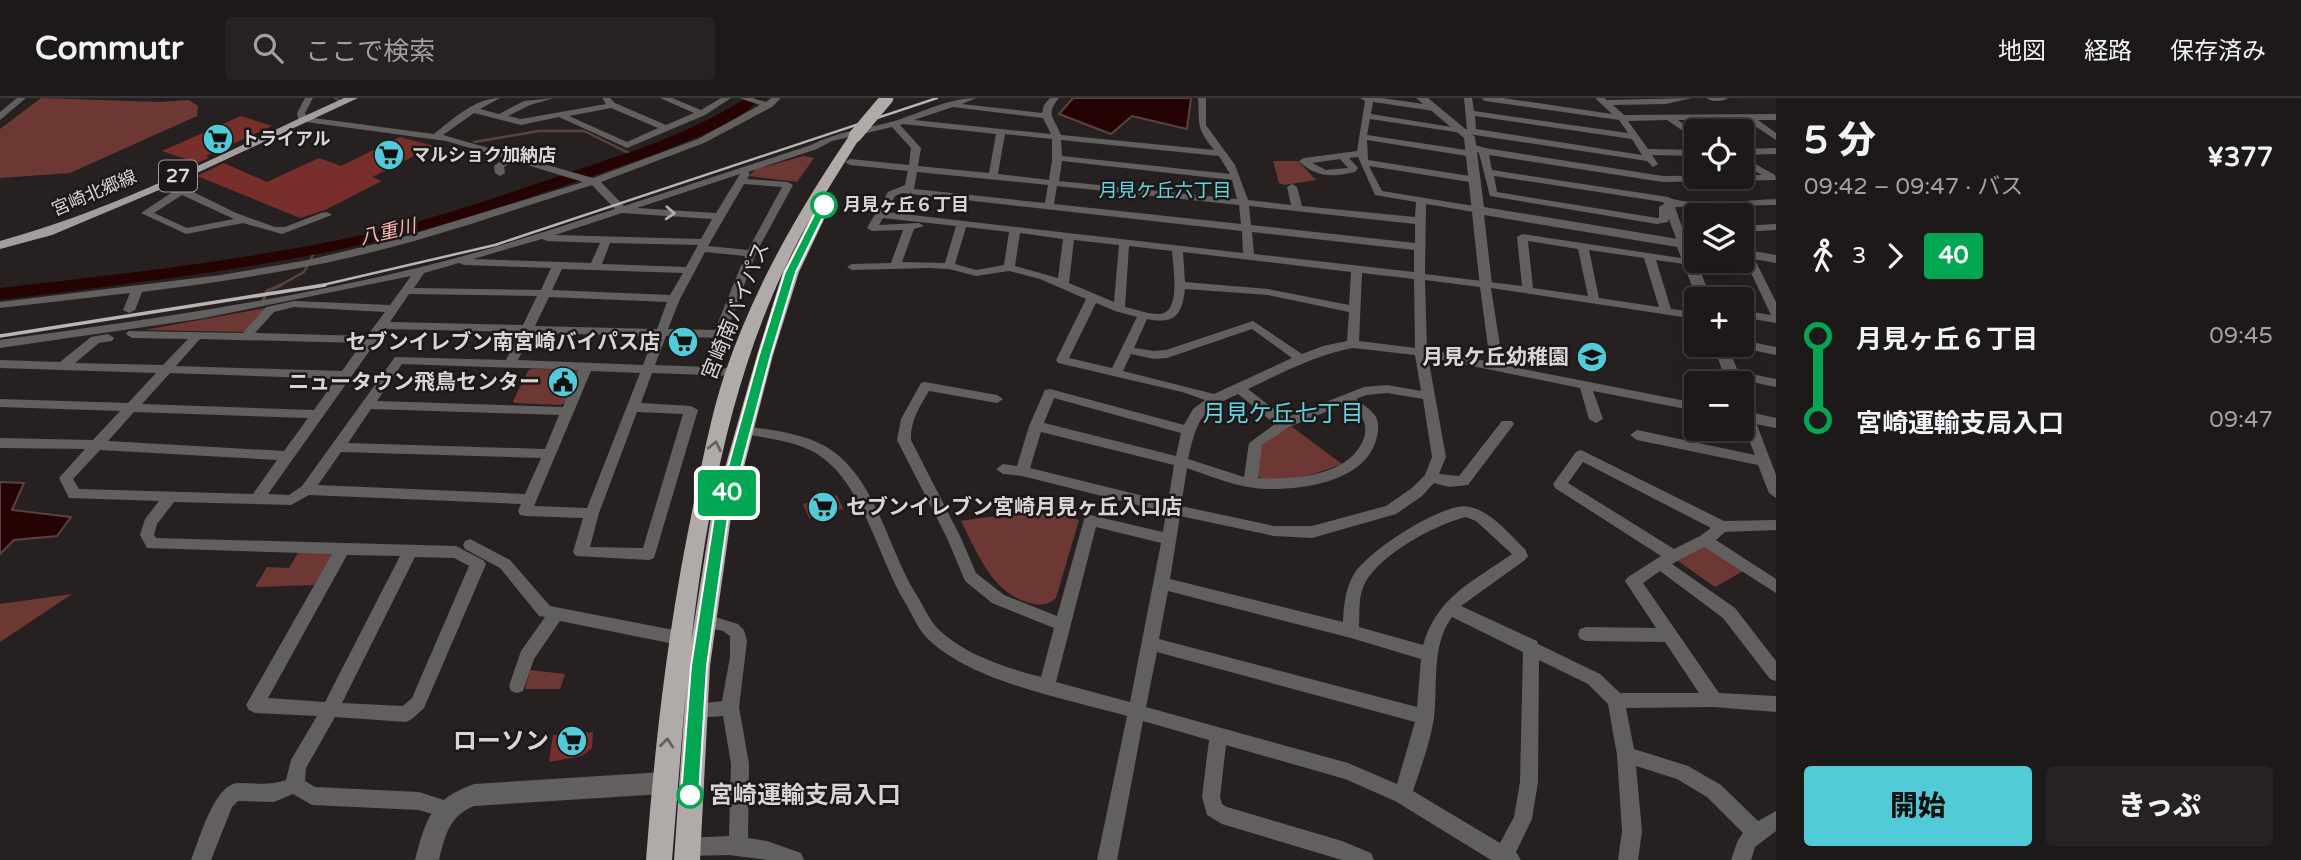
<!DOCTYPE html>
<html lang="ja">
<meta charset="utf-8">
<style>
:root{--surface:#1c1918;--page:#252221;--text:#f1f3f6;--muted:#a0a0a2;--line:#3a3837;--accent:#52cbd9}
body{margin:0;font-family:"Varela Round","Noto Sans JP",sans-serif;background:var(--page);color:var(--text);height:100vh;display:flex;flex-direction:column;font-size:26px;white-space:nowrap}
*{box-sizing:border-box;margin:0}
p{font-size:23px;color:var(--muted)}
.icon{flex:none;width:38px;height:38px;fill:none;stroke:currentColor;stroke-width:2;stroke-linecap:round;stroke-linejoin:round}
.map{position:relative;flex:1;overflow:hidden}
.sheet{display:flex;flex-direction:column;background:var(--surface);width:525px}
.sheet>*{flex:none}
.badge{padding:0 14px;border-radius:5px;font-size:24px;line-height:46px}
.tools{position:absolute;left:1684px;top:21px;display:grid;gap:14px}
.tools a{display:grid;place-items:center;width:70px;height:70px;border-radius:7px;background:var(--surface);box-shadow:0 7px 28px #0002,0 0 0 2px var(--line);font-size:35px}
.map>.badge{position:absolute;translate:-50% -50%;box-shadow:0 0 0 4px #fff}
.legs{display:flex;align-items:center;gap:10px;height:77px;padding:0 28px;font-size:23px}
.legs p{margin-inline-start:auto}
.headline{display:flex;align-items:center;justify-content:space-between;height:119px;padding:0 28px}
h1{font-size:38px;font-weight:800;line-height:52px}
.button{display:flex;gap:14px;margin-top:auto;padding:14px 28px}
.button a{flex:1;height:80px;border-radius:7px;background:var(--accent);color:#111;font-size:28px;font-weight:800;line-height:80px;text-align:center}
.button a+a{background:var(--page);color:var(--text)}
ul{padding:0 28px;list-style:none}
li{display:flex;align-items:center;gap:24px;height:84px;font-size:26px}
li i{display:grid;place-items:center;width:10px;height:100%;margin:0 9px;background:currentColor}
li i::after{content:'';width:18px;height:18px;margin:-9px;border:5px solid;border-radius:50%;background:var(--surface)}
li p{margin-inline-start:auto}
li:first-child i{background:linear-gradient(#0000 50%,currentColor 0)}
li:last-child i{background:linear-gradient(currentColor 50%,#0000 0)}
header{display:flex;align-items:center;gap:42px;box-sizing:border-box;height:98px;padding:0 35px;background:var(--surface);border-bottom:2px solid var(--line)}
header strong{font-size:33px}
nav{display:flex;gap:38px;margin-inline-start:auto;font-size:24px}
.search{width:490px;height:63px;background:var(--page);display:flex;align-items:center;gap:18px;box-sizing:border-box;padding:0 24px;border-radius:7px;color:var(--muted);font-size:26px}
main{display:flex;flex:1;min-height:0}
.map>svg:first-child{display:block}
.green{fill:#6d3833}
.water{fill:#260303;stroke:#5b4242;stroke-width:2}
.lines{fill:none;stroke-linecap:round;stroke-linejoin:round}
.stream-far1{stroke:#5b4242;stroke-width:2.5}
.stream{stroke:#5b4242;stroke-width:3.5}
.river{fill:#260303;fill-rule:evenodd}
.building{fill:#782e2a}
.minor{fill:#62605f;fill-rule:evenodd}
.tertiary{fill:#62605f;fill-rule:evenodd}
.primary{fill:#a39e9d;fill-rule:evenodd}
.trunk{fill:#b0aaa9;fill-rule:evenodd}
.rail-far1{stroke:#b9b5b5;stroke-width:2.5}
.rail{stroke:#b9b5b5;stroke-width:3.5}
.trunk-bridge{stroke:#b0aaa9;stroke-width:13}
.oneway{stroke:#afacac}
.oneway2{stroke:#666160}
.line-1{fill:#00a651;stroke:#fff;stroke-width:2}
.stop-1-dot{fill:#fff;stroke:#00a651;stroke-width:3.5}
.labels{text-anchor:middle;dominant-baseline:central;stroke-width:5;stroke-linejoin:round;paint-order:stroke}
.far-poi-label{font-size:18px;font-weight:bold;fill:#d8d5d5;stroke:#1c1817;text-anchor:start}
.far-street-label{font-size:18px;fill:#d8d5d5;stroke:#1c1817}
.far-stop-label{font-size:18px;font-weight:bold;fill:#d8d5d5;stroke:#1c1817;text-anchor:start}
.shield{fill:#1c1817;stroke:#a09c9c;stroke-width:2}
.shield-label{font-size:19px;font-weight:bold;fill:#d8d5d5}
.far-neighbourhood-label{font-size:19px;fill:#67d2df;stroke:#1c1817}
.far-water-label{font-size:19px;font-style:italic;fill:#fbb6af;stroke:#1c1817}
.street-label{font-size:21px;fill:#d8d5d5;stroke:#1c1817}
.poi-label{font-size:21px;font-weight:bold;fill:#d8d5d5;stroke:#1c1817;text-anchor:end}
.neighbourhood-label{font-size:23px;fill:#67d2df;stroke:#1c1817}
.near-poi-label{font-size:24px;font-weight:bold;fill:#d8d5d5;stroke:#1c1817;text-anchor:end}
.near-stop-label{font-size:24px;font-weight:bold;fill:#d8d5d5;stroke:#1c1817;text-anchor:start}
</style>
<header>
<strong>Commutr</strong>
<div class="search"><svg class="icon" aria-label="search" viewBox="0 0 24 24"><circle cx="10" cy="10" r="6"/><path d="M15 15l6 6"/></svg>ここで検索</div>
<nav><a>地図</a><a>経路</a><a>保存済み</a></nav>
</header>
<main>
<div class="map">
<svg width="1776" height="762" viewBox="0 0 1776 762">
<rect width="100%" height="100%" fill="#262120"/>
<!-- green -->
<g class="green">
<polygon points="41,0 160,4 189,2 198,8 197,18 70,75 0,80 0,31"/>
<polygon points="804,58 814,60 797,84 749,78 756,71"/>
<polygon points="1273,63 1298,63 1316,82 1284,87 1279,85"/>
<polygon points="265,210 246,234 144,232"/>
<polygon points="532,271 579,272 581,274 566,305 560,307 515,305 513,303 528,273"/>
<path d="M1291 328 1342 366C1323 374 1272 390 1256 377 1261 342 1259 344 1291 328Z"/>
<path d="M1055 413 1079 422 1056 500C1048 507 1041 508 1030 505 992 495 978 456 961 423 992 417 1024 417 1055 413Z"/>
<polygon points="1705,448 1745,472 1715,489 1678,463"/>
<polygon points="298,455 331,455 331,461 314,487 255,489 267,469 289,470"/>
<polygon points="72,496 0,544 0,506"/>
<polygon points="530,572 565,576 560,591 525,591"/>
</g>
<!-- water -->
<g class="water">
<polygon points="1073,0 1191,0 1187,31 1132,18 1111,36 1059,16"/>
<polygon points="0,384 24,385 12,412 71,419 57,438 14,442 0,456"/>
</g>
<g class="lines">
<!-- stream-far1 -->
<g class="stream-far1">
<polyline points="335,0 339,2"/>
<polyline points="474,44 539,33 584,33 635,58"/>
<polyline points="277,189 304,174 316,151"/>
</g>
<!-- stream -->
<polyline class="stream" points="263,203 267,193 281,187"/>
<!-- river -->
<path class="river" d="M746 0H762C735 30 649 58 610 72 528 100 446 129 361 147 242 173 121 187 0 202V190C121 176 243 163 362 137 431 122 498 99 565 76 628 55 690 36 746 0Z"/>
</g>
<!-- building -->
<g class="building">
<polygon points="241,18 272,28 206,58 209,60 197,65 162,53"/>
<polygon points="400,39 434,48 372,79 382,83 325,112 300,120 197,78 224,65 267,84 319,60 341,68"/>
<polygon points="555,277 574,277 567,292 548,291"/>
<polygon points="837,397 843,411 809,420 803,406"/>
<polygon points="593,634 592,650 582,658 549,664 553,637"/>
</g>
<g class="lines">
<!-- minor -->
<g class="minor">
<polygon points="17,0 26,0 0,22 0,14"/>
<path d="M305 0H313L305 15 306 19 434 36C453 21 475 0 500 0L480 11 499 16 524 3 554 0 530 7 508 18 521 21 606 6 602 0H610L615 5 666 27 694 15 660 0H672L701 12 721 0H731L705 17 627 50 559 19 521 27 474 15 443 37 593 80 698 41 760 7 739 0H753L766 4 771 0H781L772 9 704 45 601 84 624 108 811 47C836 34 864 31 891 24 919 16 947 0 976 0L962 6 1042 15 1044 7 1050 0H1059C1045 17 1054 19 1061 37L1214 52C1195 28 1200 27 1198 0H1206V27L1235 67 1248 102 1291 107 1287 89 1292 86 1297 89 1302 108 1415 119 1416 104 1375 97 1358 59 1349 60 1358 70 1355 74C1333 79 1316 80 1299 63L1304 60 1357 53 1365 3 1360 0H1382L1437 8 1438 10 1434 13 1373 4 1371 16 1464 31H1467L1464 0H1472L1474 13 1628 35 1619 22 1485 3 1481 0H1503L1612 16 1595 0H1604L1607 2 1692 0 1666 6 1613 7 1624 17 1776 16V22H1758L1776 35V42L1746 22H1716L1732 33H1722L1704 22H1678L1696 35V42L1667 22 1628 23 1648 51 1696 52V58L1652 57 1658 66 1653 69 1647 63 1370 21 1367 37 1473 53 1478 56 1473 59 1367 42 1368 62 1476 79 1481 82 1476 85 1369 68 1382 93 1480 109 1485 112 1480 115 1426 106 1425 176 1522 188 1517 139 1522 136 1694 162V166L1690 167 1656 162 1671 211 1696 214V221L1491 190 1503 267 1696 305V313L1593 293 1603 321 1596 325 1589 321 1580 290 1428 259 1446 359 1439 376 1459 378 1502 323H1512L1514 326 1468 387 1449 389 1434 385 1422 398 1396 416 1312 440 1274 438 1180 418 1170 481 1343 524C1344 506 1345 489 1356 473 1371 452 1445 402 1470 409 1492 414 1509 436 1525 451L1528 458 1525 462 1461 508 1537 543 1538 546 1600 576 1620 595H1699L1665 544 1586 543 1580 541 1578 536 1580 531 1586 529 1656 530 1625 483 1628 479 1661 458 1555 390 1553 386 1576 354 1581 352 1724 423 1776 422V432L1725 434 1716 442 1776 481V495L1704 449 1672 466 1735 510 1776 563V583L1770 581 1723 520 1660 473 1643 485 1719 595 1776 598V614L1714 609 1626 610 1634 651 1688 668 1721 687 1758 723 1776 713V733L1755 749 1751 762H1731L1738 742 1743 735 1707 699 1677 681 1636 668 1642 733 1638 762H1618L1622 733 1617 657 1608 606 1588 586 1539 562 1538 684 1532 721 1516 754 1521 762H1491L1395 703 1345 681 1226 647 1220 699 1222 706 1227 709 1342 743 1371 755 1374 762H1342L1222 726 1207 717 1202 699 1209 642 1143 623 1117 762H1097L1127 618C1067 601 975 585 929 542 918 532 913 518 906 506 877 460 863 380 812 353 792 343 767 340 745 336L738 332 745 328C770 332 800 335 823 347 876 376 886 448 916 496 923 507 929 522 939 532 966 557 1006 570 1041 579L1054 530 992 505 965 483 947 440 897 342 901 321 921 285 925 284 997 297 1003 301 997 305 929 293C920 308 910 323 911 342L961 440 976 475 1004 497 1057 518 1085 418 1090 417 1163 434 1166 414 1022 378 1003 376 996 371 1003 366 1017 368 1029 328 1045 292 1050 291 1184 327 1193 311 1205 302 1182 294 1058 265 1056 262 1086 201 1040 181 1009 173 976 178 949 171 929 170 852 172 847 169 852 166 891 165 903 132 872 133 867 130 888 94 905 87 908 73 850 67 845 64 850 61 909 67 911 50 892 29 832 43 817 51 748 74 750 76 747 81 788 84 793 87 756 155 726 236 720 240 666 238 655 267 734 270 740 274 734 278 652 275 641 305 691 308 698 312 654 460 649 462 576 458 573 454 583 420 525 418 520 417 518 413 521 406 309 397 291 407 174 404 157 426 154 437 156 440 456 448 483 462 486 466 424 610 412 621 406 624 335 619 306 670 305 683 315 689 419 694 453 705 455 711 453 717 446 720 419 712 312 707 293 696 274 704 238 703 232 709 211 762H191C199 743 214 686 238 685 255 685 270 688 286 682L291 662 317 618 255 615 249 612 246 607 332 456 147 450 140 437 145 421 159 403 69 400 59 380 85 351 0 350V340L93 342 120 313 0 309V301L128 305 156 275 0 270V262L60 264 91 239 108 236 114 240 112 243 99 245 75 265 163 267 188 241 132 240 126 236 128 233 243 235 266 209 294 203 390 207 411 178 199 221 0 250V242C140 223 280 203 417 170 484 154 550 132 615 111L592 87C513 112 433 140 352 159 283 175 212 185 142 194L135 212 129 215 123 212 130 195 0 210V204L221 177 308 162 400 140 583 84 514 63 504 69 505 75 500 78 495 75 494 68 505 60 446 43 299 23 297 15ZM953 9 1043 20 1051 36 914 22ZM611 10 658 30 627 44 569 18ZM1475 18 1632 41 1642 57 1476 31ZM903 26 996 36 989 75 918 68 921 50 900 27ZM1005 36 1052 41V62L1049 82 998 76ZM1061 42 1219 58 1230 76 1062 58ZM1340 61 1348 70 1326 72 1312 65ZM1062 63 1232 82 1237 101 1059 83ZM917 74 1048 87 1045 105 914 91ZM740 76 716 115 637 110ZM744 86 782 89 748 152 708 148ZM1057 88 1239 107 1241 126 1054 106ZM902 95 1242 133 1243 155 886 114 895 98ZM1249 108 1415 126V145L1251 127ZM622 115 712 121 701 141 555 137ZM883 120 956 128 945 165 902 164 914 131 924 128 919 125 879 127ZM966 129 1009 134 1004 167 976 172 955 166ZM1252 134 1414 152V174L1254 156ZM1020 135 1063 141 1058 180 1015 168ZM542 141 547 143 600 145 591 165 473 161ZM1074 142 1119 147 1114 204 1069 185ZM1528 143 1578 151 1588 198 1533 190ZM610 145 698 147 686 169 602 166ZM1129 148 1172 153C1173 169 1182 217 1158 216 1147 216 1135 211 1125 209ZM1589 152 1644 160 1659 209 1599 200ZM705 154 745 158 715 232 668 231 680 201ZM1183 154 1351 174 1349 207 1268 191 1185 184ZM459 165 464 167 551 170 541 192 414 190 424 175ZM562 171 683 175 670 197 552 192ZM1362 175 1414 181 1415 250 1359 243ZM1425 182 1480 189 1490 264 1427 251ZM1185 191 1268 197 1349 214 1347 243 1323 248 1302 256 1253 223 1166 252 1154 253 1134 250 1147 221C1176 227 1182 216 1185 191ZM409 196 537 198 523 227 390 224ZM549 199 667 204 657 231 535 228ZM1096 205 1115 213 1137 219 1112 270 1069 260ZM294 209 385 214 367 238 255 235 274 214ZM385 231 520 234 506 262 395 259 302 388 289 397 268 396ZM1252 231 1292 260 1214 296 1123 273 1131 256 1154 261 1167 260ZM531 235 654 238 643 267 518 262ZM200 241 362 245 342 273 176 268ZM1353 250 1415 257 1421 293 1387 287 1364 289 1285 320 1248 291C1282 275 1315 257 1353 250ZM402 266 579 272 563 309 377 303ZM591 273 640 275 587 410 534 408ZM170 275 336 281 314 312 142 306ZM1387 295 1423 301 1432 359 1425 377 1412 390 1386 408 1312 428H1274L1181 408 1187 370C1213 379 1238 390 1266 391 1301 392 1362 384 1375 345 1378 337 1380 328 1376 319 1372 312 1362 306 1356 301L1366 297ZM1238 296 1275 326 1249 345 1244 379 1188 361C1197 322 1200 313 1238 296ZM1054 300 1181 335 1176 358 1044 325ZM1345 306C1350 310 1357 315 1362 320 1366 325 1366 334 1364 340 1350 379 1292 382 1258 380L1262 347 1289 329ZM371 311 559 317 545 351 348 345ZM134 314 308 320 284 353 108 343ZM637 314 683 316 643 450 590 449 599 415ZM1041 334 1174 367 1168 404 1030 370ZM100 352 277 362 253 396 79 391 73 381ZM341 354 541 360 525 396 318 387ZM1583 364 1711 430 1700 438 1674 451 1568 385ZM1466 419 1476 423 1512 456C1472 484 1438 498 1423 547L1359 529C1360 516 1358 502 1363 490 1374 459 1436 426 1466 419ZM1096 429 1161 445 1130 604 1056 584ZM347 457 400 458 325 604 268 600ZM415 459 454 460 469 468 412 600 403 608 342 605ZM1168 493 1351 540 1421 561 1417 609 1159 541ZM1452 519 1523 554 1520 684 1514 719 1500 745 1413 693C1421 669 1430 645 1434 620 1438 587 1431 547 1452 519ZM1157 554 1415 624 1397 686 1348 665 1146 609Z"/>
<path d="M1706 0H1728C1723 4 1711 4 1706 0Z"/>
<path d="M1472 46 1485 50 1663 78 1762 77 1741 65V58L1775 77 1776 82 1663 84 1489 57 1492 72 1668 99C1687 109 1751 102 1776 101V107L1675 109 1688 146 1683 149 1678 146 1669 121 1668 124 1657 126 1490 98 1479 55 1467 49ZM1494 78 1663 104 1664 106 1659 109V120H1657L1497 94Z"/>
<polygon points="1776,50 1776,56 1741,57 1741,51"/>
<path d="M167 81 236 115 275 129H285L321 115 327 114 332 117 282 136 243 125 186 136 141 115 174 93 162 84ZM182 97 234 121 187 130 154 115Z"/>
<polygon points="1776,126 1776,132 1741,134 1741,128"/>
<polygon points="1747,153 1752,156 1776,204 1776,225 1741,219 1741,212 1771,217 1742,156"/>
<polygon points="1741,242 1776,249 1776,257 1737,249 1735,247 1741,247"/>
<polygon points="1731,272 1776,281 1776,289 1727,279 1725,276 1727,273"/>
<polygon points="1741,314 1752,316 1754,319 1776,377 1776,400 1769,395 1758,367 1637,342 1630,337 1637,332 1755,357 1741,322"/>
<polygon points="470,441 510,462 550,508 679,533 685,535 687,540 685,545 679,547 560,523 534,561 523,593 517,595 511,593 509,588 521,553 545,519 539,518 500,470 465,451 463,447 465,443"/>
<polygon points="705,516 738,526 744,532 747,543 739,609 749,666 748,740 767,743 801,755 804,762 768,762 729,757 687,758 680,756 677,749 680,742 687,740 729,738 731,666 723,618 696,620 690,617 687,612 690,607 722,603 730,559 730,538 723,533 699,528 697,523 699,518"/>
</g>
<!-- tertiary -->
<g class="tertiary">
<polygon points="1416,0 1428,0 1475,39 1484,109 1696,144 1696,152 1692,151 1711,201 1697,201 1677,149 1484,117 1492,186 1490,189 1480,189 1464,40"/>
<polygon points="1741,151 1776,157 1776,165 1741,159"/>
<polygon points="1713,247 1727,247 1743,285 1741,288 1741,285 1727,285"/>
<polygon points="1741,299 1747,300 1754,315 1776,320 1776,330 1741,323"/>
<path d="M663 674 671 677 674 685 671 693 663 696 474 708C449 718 445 738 439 762H415C426 720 431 702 474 686Z"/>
</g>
<!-- primary -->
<path class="primary" d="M344 0H358L171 87 52 137 0 151V143C118 111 233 50 344 0Z"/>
<!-- trunk -->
<path class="trunk" d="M855 34 861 38 815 112 820 111 827 115 799 174 773 257 731 419 710 568 700 762H674L686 589 672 762H646C655 642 669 522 694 404 703 361 711 317 725 275 754 189 800 110 851 35ZM811 119 783 174 757 257 711 419 691 545C709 395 736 252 811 119Z"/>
<!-- rail-far1 -->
<polyline class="rail-far1" points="314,189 495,147 937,0"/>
<!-- rail -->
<polyline class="rail" points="0,238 325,187"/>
<!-- trunk-bridge -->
<polyline class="trunk-bridge" points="855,38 887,0"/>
</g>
<!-- one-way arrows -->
<defs><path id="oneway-chevron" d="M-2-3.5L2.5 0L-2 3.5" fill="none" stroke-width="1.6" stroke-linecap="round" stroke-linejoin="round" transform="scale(1.75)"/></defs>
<use class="oneway" href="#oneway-chevron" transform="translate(670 115) rotate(3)"/>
<g class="oneway2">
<use href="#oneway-chevron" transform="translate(715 348) rotate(-78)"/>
<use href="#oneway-chevron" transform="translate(667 645) rotate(-84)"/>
</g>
<!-- line-1 -->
<polygon class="line-1" points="824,105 829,107 796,174 771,257 728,419 707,568 699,697 696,703 690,706 684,703 681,697 691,568 714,419 759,257 785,174 819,107"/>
<!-- icons -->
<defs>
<g id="supermarket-disc" transform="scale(1.575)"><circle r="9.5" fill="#52cbd9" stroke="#1c1817"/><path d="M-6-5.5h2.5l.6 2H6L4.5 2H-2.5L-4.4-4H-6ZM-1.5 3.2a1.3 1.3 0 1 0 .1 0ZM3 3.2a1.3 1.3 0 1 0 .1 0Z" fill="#111"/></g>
<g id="school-disc" transform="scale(1.575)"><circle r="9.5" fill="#52cbd9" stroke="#1c1817"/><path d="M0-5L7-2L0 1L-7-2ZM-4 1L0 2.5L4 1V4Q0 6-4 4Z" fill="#111"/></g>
<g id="civic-disc" transform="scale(1.575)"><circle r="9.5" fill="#52cbd9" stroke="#1c1817"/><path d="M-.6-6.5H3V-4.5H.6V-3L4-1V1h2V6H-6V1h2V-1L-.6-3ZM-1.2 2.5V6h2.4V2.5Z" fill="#111"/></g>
</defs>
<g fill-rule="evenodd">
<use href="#supermarket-disc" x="218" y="41"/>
<use href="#supermarket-disc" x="389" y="57"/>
<use href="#supermarket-disc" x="683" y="244"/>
<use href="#school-disc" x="1592" y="259"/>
<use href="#civic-disc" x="563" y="284"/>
<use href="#supermarket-disc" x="823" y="409"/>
<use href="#supermarket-disc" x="572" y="643"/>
</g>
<!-- markers -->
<g class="stop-1-dot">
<circle cx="824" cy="107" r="12"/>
<circle cx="690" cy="697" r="12"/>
</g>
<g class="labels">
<!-- far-poi labels -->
<g class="far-poi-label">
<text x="241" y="41">トライアル</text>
<text x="412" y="57">マルショク加納店</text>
</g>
<!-- far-street labels -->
<g class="far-street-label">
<text transform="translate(94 95) rotate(-23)">宮崎北郷線</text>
</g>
<!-- far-stop labels -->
<g class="far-stop-label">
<text x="843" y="107">月見ヶ丘６丁目</text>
</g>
<!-- shield labels -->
<rect class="shield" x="159" y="62.5" width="38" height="31" rx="5"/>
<g class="shield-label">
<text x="178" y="78">27</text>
</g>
<!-- far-neighbourhood labels -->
<g class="far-neighbourhood-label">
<text x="1165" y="93">月見ケ丘六丁目</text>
</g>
<!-- far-water labels -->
<g class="far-water-label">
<text transform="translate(388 134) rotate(-13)">八重川</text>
</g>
<!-- street labels -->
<g class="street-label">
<text transform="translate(736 213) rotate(-68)">宮崎南バイパス</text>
</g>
<!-- poi labels -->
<g class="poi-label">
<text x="660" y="244">セブンイレブン南宮崎バイパス店</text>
<text x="1569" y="259">月見ケ丘幼稚園</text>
<text x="540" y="284">ニュータウン飛鳥センター</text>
<text x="846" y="409" text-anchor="start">セブンイレブン宮崎月見ヶ丘入口店</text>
</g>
<!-- neighbourhood labels -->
<g class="neighbourhood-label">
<text x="1283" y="316">月見ケ丘七丁目</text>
</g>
<!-- near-poi labels -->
<g class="near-poi-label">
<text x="549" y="643">ローソン</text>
</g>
<!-- near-stop labels -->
<g class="near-stop-label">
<text x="709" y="697">宮崎運輸支局入口</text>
</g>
</g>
</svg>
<div class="tools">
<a><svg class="icon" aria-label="locate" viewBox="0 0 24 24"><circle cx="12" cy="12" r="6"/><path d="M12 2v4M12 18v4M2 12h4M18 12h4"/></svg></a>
<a><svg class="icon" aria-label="layers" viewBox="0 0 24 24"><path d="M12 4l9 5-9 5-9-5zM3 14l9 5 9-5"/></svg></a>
<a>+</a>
<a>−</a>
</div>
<b class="badge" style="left:727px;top:395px;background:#00a651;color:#fff">40</b>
</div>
<section class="sheet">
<div class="headline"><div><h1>5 分</h1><p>09:42 – 09:47 · バス</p></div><b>¥377</b></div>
<div class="legs"><svg class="icon" aria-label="walk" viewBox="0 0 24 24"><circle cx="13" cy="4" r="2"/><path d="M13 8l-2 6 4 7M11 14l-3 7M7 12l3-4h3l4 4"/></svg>3<svg class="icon" aria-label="forward" viewBox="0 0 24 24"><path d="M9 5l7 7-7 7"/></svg><b class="badge" style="background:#00a651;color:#fff">40</b></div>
<ul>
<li><i style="color:#00a651"></i><b>月見ヶ丘６丁目</b><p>09:45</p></li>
<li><i style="color:#00a651"></i><b>宮崎運輸支局入口</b><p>09:47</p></li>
</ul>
<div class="button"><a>開始</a><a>きっぷ</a></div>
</section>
</main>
